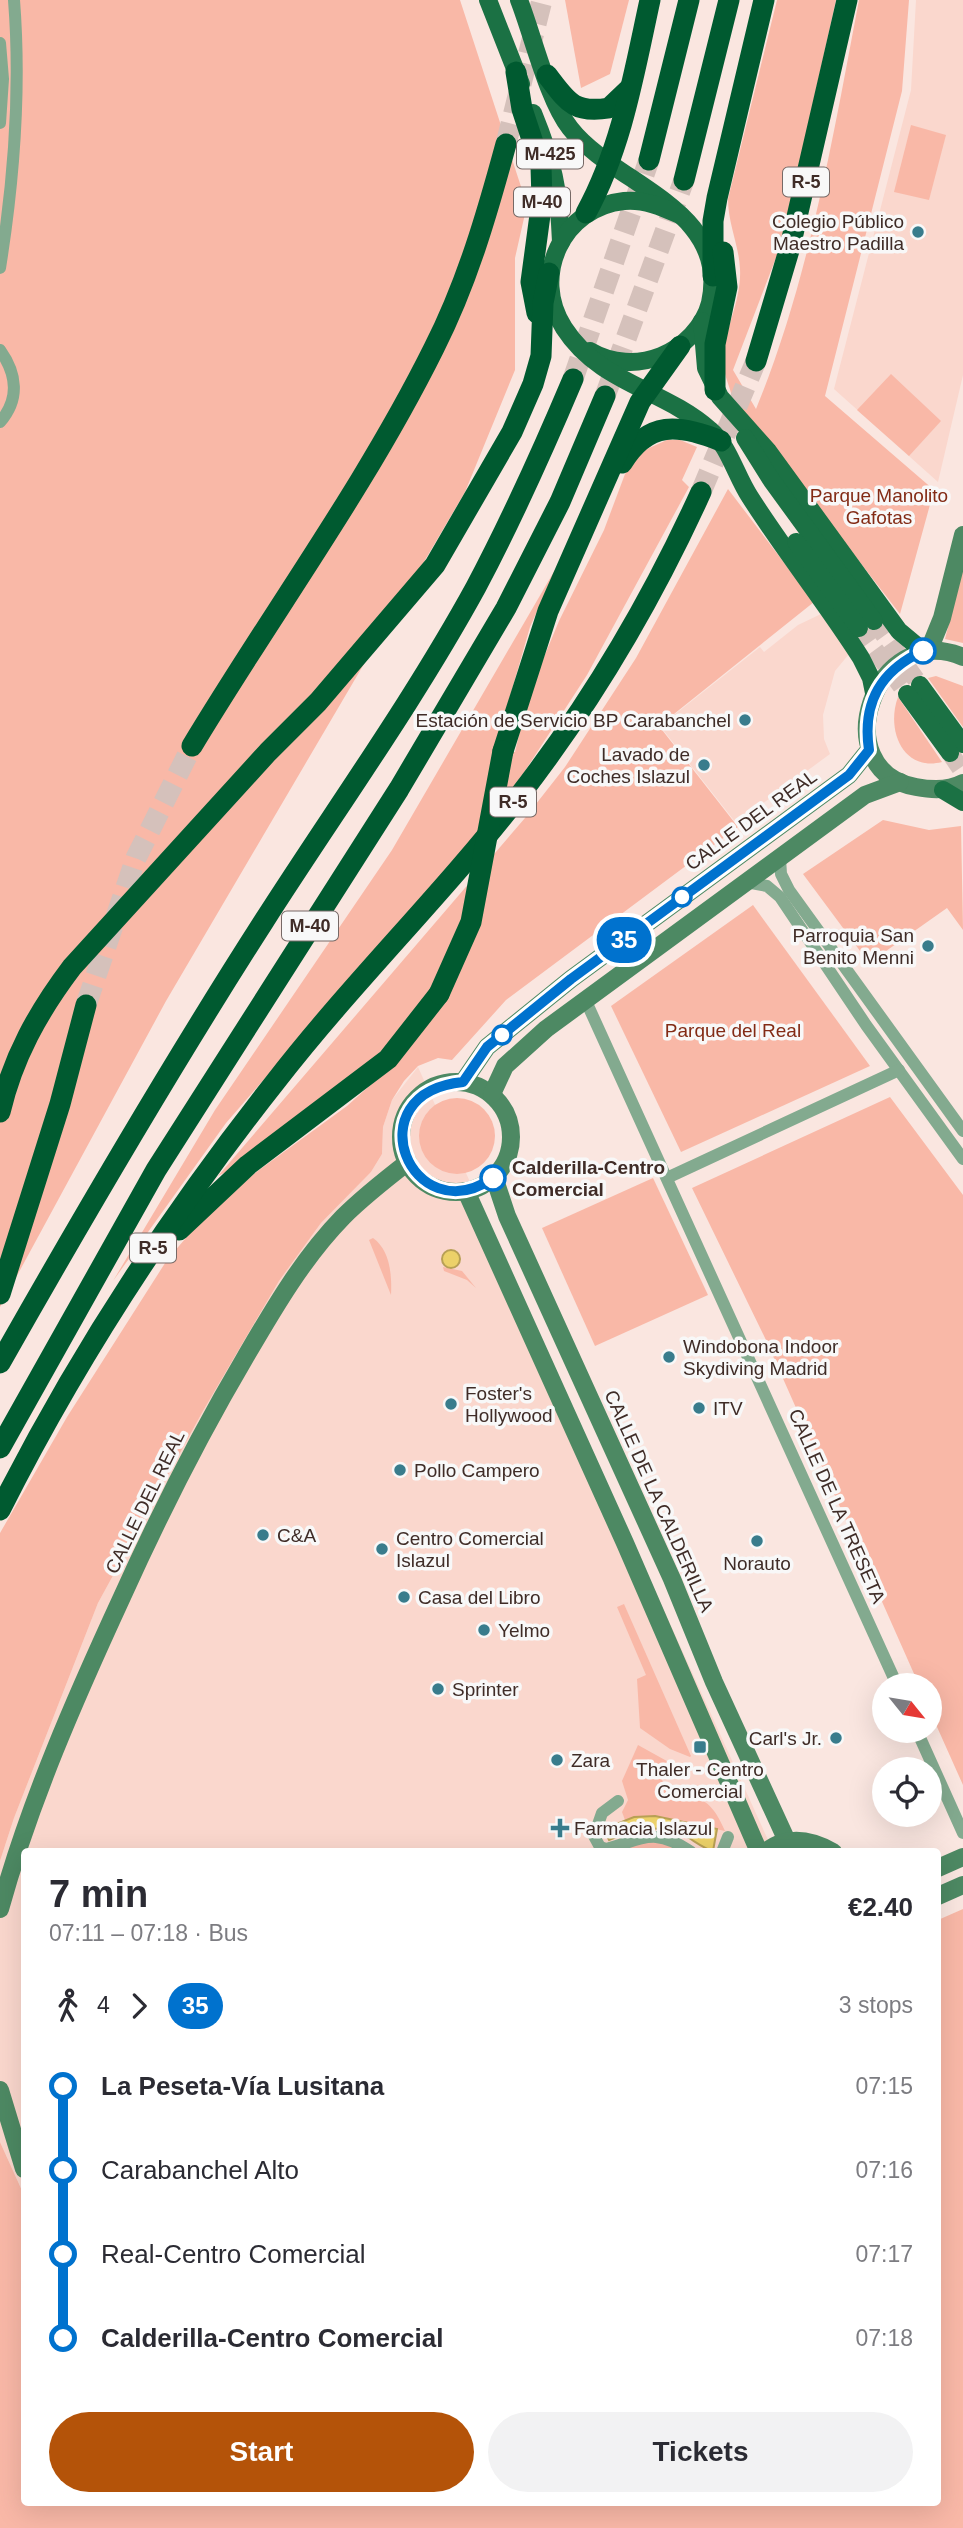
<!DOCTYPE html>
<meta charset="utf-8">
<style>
:root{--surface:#fff;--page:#f2f2f3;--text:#2b2b33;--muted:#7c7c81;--accent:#b45309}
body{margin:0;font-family:Arial,sans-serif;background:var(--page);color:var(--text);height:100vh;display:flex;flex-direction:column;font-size:26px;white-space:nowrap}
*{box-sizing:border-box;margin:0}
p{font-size:23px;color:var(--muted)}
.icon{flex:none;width:38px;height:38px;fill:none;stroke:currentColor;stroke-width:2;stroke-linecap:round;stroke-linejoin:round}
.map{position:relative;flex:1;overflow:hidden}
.side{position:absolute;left:21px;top:1848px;width:920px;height:658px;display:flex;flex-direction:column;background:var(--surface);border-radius:7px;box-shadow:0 7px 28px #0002}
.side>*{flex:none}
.badge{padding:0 14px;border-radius:23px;font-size:24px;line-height:46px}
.needle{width:46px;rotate:120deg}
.tools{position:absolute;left:872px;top:1673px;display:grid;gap:14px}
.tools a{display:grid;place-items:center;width:70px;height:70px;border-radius:50%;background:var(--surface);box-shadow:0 7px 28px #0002;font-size:35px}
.map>.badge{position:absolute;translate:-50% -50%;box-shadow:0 0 0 4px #fff}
.legs{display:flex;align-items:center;gap:10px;height:77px;padding:0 28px;font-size:23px}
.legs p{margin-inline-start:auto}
.head{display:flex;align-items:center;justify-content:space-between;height:119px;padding:0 28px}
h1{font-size:38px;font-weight:700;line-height:52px}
.button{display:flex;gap:14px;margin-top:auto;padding:14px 28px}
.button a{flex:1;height:80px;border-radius:42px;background:var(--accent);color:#fff;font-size:28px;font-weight:700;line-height:80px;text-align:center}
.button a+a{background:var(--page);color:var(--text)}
ul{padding:0 28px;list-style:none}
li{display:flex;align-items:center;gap:24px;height:84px;font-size:26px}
li i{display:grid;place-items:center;width:10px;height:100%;margin:0 9px;background:currentColor}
li i::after{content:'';width:18px;height:18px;margin:-9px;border:5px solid;border-radius:50%;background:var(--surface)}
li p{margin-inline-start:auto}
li:first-child i{background:linear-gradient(#0000 50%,currentColor 0)}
li:last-child i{background:linear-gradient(currentColor 50%,#0000 0)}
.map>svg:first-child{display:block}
.built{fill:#fad7cd}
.green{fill:#f9b8a7}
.water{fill:#ecd169;stroke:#b8a055;stroke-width:2}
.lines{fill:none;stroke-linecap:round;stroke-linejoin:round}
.primary-tunnel{stroke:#d5c1bb;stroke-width:18;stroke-dasharray:18 9;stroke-linecap:butt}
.highway-tunnel{stroke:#d5c1bb;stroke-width:21;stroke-dasharray:21 10;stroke-linecap:butt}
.street{stroke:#83aa8f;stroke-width:12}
.secondary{stroke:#4d8963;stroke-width:18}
.primary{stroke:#1b7144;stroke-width:18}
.highway{stroke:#005a30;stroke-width:21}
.highway-bridge{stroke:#005a30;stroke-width:21}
.line-1-casing{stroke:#fff;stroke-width:16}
.line-1{stroke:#0072ce;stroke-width:10}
.poi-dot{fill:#397c8c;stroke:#f8f8f8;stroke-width:2.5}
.stop-1-dot{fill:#fff;stroke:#0072ce;stroke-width:3.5}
.labels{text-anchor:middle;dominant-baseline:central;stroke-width:7;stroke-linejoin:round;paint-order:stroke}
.shield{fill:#f8f8f8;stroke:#766966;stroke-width:2}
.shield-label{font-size:18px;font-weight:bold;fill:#3f2c27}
.poi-label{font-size:19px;fill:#3f2c27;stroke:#f8f8f8;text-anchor:start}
.park-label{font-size:19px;fill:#832b15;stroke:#f8f8f8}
.street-label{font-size:19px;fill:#3f2c27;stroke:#f8f8f8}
.stop-label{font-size:19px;font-weight:bold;fill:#3f2c27;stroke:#f8f8f8;text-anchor:start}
</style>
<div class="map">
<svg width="963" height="2528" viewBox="0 0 963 2528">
<rect width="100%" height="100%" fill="#fae6e0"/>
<!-- built -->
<g class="built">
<polygon points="916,0 963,0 963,375 938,482 834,389 911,90"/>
<polygon points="821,614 849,654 835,671 823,715 824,739 830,754 736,823 660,726 760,647 764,652 798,625"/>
<polygon points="418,1067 773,1851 24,1852 24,2195 0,2142 0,1861 14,1818 98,1603 203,1411 279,1281 321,1223 371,1172 382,1154 383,1127 392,1100"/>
</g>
<!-- green -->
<g class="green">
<polygon points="0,0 460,0 527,205 515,258 515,370 465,492 166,1001 0,1307"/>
<polygon points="565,0 629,0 610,74 581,88"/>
<path d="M777 0H836L782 242 733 370 756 409C809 280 833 137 859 0H909L902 91 825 396 934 490 900 614 732 397C730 388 726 379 724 370 719 338 742 304 740 269 739 245 728 224 728 199Z"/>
<polygon points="911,125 946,135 929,200 894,192"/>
<polygon points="891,374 941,421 909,456 857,410"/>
<polygon points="667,440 680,440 697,447 682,480 689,487 587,675 523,774 471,841 226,1123 113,1281 215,1110 392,850 556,568 530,627 494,752 515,752 529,693 559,621 604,530 625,474 638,453"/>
<polygon points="728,489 814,602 659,726 738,827 506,1000 452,1060 438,1058 418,1066 404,1081 392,1100 383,1127 382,1154 371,1172 321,1223 279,1281 203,1411 98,1603 14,1818 0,1861 0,1533 67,1417 167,1260 197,1225 255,1173 347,1106 394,1064 445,1002 387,1050 230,1170 218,1176 525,818 565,767 636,658"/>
<polygon points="963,568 963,643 945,639"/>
<polygon points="936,676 963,686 963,727 928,678"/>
<path d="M898 697 942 762C902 772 886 729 898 697Z"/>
<polygon points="883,820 929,830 961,826 963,930 947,908 869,963 803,874"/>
<polygon points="753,905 870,1066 681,1152 611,1006"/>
<polygon points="890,1097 963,1195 963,1785 929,1709 929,1685 919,1685 765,1338 692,1188"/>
<circle cx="457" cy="1136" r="38"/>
<polygon points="653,1178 708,1295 595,1346 542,1228"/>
<path d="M373 1238C390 1250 392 1275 391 1295L369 1240Z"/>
<polygon points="443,1267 462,1271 476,1288 467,1280 444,1271"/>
<polygon points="624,1604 691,1756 690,1757 670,1749 640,1728 637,1679 646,1675 617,1607"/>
<path d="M638 1745 683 1770 660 1775 670 1799C701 1790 714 1805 725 1831L655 1816 625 1820 622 1812 628 1800 622 1781Z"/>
<polygon points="640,1842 664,1842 682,1852 620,1852"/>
<polygon points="963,1909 963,2528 0,2528 0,2142 24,2195 24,2502 938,2502 938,1920"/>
</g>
<!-- water -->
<g class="water">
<circle cx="451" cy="1259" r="9"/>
<path d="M655 1816 717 1829 713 1851C705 1849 697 1843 689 1838 659 1823 639 1827 609 1840L604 1829 634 1817Z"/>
</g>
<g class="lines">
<!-- primary-tunnel -->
<g class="primary-tunnel">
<polyline points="874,621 920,685"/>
<polyline points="859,628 907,694"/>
<polyline points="950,753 963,772"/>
</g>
<!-- highway-tunnel -->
<g class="highway-tunnel">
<polyline points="506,144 542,0"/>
<polyline points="573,379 649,160"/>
<polyline points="605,396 684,180"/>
<polyline points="701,492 756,361"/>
<polyline points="86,1005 136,858 192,746"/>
</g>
<!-- street -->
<g class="street">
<polyline points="0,43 3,79 0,123"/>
<path d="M0 268C14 180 21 89 14 0"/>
<path d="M0 350C17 374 20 399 0 422"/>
<polyline points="780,858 781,874 789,890 963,1131"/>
<polyline points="746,882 767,886 780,897 866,1025 963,1159"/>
<polyline points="585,999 897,1685"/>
<polyline points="669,1177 899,1070"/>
<polyline points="917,1731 963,1833"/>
<path d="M618 1801 602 1813 594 1836 600 1847 606 1849C645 1838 655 1827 691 1852"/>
<polyline points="722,1852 728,1837"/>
</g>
<!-- secondary -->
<g class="secondary">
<polyline points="929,650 942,618 963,535"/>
<path d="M963 657C874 619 824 771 916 787 932 790 948 791 963 783"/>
<polyline points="463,1082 487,1047 571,979 849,775 869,750"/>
<circle cx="456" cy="1137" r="55"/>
<polyline points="492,1094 505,1066 546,1029 865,795 900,782"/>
<polyline points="494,1177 507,1216 672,1579 714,1682 787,1841"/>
<polyline points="466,1191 625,1543 759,1852"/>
<path d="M765 1852C787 1835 810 1839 833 1852"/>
<polyline points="938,1868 963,1857"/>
<polyline points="938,1896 963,1885"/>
<path d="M0 1909C30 1801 75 1699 122 1597 159 1515 200 1434 246 1356 274 1308 303 1258 343 1217 362 1198 386 1179 408 1162"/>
<polyline points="0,2090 24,2169"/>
</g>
<!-- primary -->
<g class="primary">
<polyline points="488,0 521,84"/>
<path d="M519 0C533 36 548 100 570 128 614 185 731 208 710 303 704 327 683 347 661 356 638 365 612 364 590 351"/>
<path d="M533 113C553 162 559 189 561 242"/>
<path d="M680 215C662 207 644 199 624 201 563 207 530 276 564 328 600 384 664 389 710 430 729 446 736 476 750 497 785 552 826 603 861 658L871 678 874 693"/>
<polyline points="702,321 706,368 720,397 768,451 899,631 923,651"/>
<polyline points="745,438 772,481 874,621"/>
<polyline points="796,542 859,628"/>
<polyline points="920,685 963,744"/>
<polyline points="907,694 950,753"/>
<polyline points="943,790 963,802"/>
</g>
<!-- highway -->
<g class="highway">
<polyline points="516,72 522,109 541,167 542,200 531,282 537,313"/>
<path d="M547 75C567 101 573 114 609 108L630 88"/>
<polyline points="649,160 689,0"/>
<polyline points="684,180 729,0"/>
<path d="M586 213C622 147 634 73 650 0"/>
<polyline points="713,276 713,221 717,198 764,0"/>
<polyline points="756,361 790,247 847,0"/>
<polyline points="715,390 715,344 727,287 723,252"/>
<path d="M622 463C648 420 679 424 721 441"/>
<path d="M192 746C272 613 365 487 434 348 467 283 487 214 506 144"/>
<polyline points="503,751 548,611 640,402 680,346"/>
<path d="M0 1112C13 1057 38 1012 72 967L268 752 318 702 435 565 512 432 533 384 541 356 543 303 549 273"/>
<polyline points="179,1230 248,1165 388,1059 439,994"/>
<polyline points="0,1294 60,1104 86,1005"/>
<path d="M0 1363C85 1213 171 1066 264 921 335 810 413 702 476 587 512 519 543 450 573 379"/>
<polyline points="0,1448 156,1170 399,789 506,608 560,502 605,396"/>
<path d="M0 1510C77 1357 170 1215 276 1081 352 983 442 895 519 796 591 703 652 600 701 492"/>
</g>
<!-- highway-bridge -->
<polyline class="highway-bridge" points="439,994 471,922 503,751"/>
</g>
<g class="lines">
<!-- line-1 casing -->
<g class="line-1-casing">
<path id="line-1" d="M493 1178C411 1234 353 1093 463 1082L487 1047 571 979 849 775 869 750C862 703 880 671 923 651"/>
</g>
<!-- line-1 -->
<use href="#line-1" class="line-1"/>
</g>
<!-- markers -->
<g class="poi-dot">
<circle cx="918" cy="232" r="7"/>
<circle cx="745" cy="720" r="7"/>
<circle cx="704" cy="765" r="7"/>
<circle cx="928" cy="946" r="7"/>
<circle cx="669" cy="1357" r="7"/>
<circle cx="451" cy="1404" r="7"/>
<circle cx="699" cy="1408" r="7"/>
<circle cx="400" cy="1470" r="7"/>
<circle cx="263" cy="1535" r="7"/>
<circle cx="757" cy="1541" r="7"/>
<circle cx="382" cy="1549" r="7"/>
<circle cx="404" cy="1597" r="7"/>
<circle cx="484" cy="1630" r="7"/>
<circle cx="438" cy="1689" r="7"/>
<circle cx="836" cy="1738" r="7"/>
<rect x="693" y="1740" width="14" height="14" rx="3.5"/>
<circle cx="557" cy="1760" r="7"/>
<path d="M556.5 1817.5h7v7h7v7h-7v7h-7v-7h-7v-7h7z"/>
</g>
<g class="stop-1-dot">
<circle cx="923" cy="651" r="12"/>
<circle cx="682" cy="897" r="9"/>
<circle cx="502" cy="1035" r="9"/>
<circle cx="493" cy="1178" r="12"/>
</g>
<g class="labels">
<!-- shield labels -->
<g class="shield">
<rect x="517" y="139.5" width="66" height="29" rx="5"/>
<rect x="783" y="167.5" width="46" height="29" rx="5"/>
<rect x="514" y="187.5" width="56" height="29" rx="5"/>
<rect x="490" y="787.5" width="46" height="29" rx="5"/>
<rect x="282" y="911.5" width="56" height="29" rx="5"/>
<rect x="130" y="1233.5" width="46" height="29" rx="5"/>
</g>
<g class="shield-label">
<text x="550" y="154">M-425</text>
<text x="806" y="182">R-5</text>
<text x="542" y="202">M-40</text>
<text x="513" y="802">R-5</text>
<text x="310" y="926">M-40</text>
<text x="153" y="1248">R-5</text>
</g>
<!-- poi labels -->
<g class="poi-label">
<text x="904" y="221" text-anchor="end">Colegio Público<tspan x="904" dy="22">Maestro Padilla</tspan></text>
<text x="731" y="720" text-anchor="end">Estación de Servicio BP Carabanchel</text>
<text x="690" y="754" text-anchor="end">Lavado de<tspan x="690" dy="22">Coches Islazul</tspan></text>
<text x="914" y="935" text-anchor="end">Parroquia San<tspan x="914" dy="22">Benito Menni</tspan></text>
<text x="683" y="1346">Windobona Indoor<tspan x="683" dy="22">Skydiving Madrid</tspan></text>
<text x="465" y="1393">Foster's<tspan x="465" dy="22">Hollywood</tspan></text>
<text x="713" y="1408">ITV</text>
<text x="414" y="1470">Pollo Campero</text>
<text x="277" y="1535">C&amp;A</text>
<text x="396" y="1538">Centro Comercial<tspan x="396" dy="22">Islazul</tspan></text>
<text x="757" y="1563" text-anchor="middle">Norauto</text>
<text x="418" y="1597">Casa del Libro</text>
<text x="498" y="1630">Yelmo</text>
<text x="452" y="1689">Sprinter</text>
<text x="822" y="1738" text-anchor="end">Carl's Jr.</text>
<text x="571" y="1760">Zara</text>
<text x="700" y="1769" text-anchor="middle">Thaler - Centro<tspan x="700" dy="22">Comercial</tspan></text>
<text x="574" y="1828">Farmacia Islazul</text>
</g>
<!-- park labels -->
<g class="park-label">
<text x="879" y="495">Parque Manolito<tspan x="879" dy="22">Gafotas</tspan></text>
<text x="733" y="1030">Parque del Real</text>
</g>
<!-- street labels -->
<g class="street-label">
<text transform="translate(751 820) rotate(-36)">CALLE DEL REAL</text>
<text transform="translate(659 1501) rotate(66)">CALLE DE LA CALDERILLA</text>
<text transform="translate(145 1502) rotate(-64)">CALLE DEL REAL</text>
<text transform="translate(837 1506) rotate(66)">CALLE DE LA TRESETA</text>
</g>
<!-- stop labels -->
<g class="stop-label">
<text x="512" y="1167">Calderilla-Centro<tspan x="512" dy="22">Comercial</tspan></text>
</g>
</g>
</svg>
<div class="tools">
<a><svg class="needle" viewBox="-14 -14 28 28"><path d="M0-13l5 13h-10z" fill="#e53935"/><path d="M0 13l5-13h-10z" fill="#7c7c81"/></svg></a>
<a><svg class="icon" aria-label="locate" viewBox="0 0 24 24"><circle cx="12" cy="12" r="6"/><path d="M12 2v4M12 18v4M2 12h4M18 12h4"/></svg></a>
</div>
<b class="badge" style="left:624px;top:940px;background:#0072ce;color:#fff">35</b>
<section class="side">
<div class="head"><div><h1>7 min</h1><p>07:11 – 07:18 · Bus</p></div><b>€2.40</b></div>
<div class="legs"><svg class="icon" aria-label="walk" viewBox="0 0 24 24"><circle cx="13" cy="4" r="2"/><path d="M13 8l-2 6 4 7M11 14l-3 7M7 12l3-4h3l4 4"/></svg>4<svg class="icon" aria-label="forward" viewBox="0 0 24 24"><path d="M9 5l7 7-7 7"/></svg><b class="badge" style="background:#0072ce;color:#fff">35</b><p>3 stops</p></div>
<ul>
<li><i style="color:#0072ce"></i><b>La Peseta-Vía Lusitana</b><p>07:15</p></li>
<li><i style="color:#0072ce"></i><span>Carabanchel Alto</span><p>07:16</p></li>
<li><i style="color:#0072ce"></i><span>Real-Centro Comercial</span><p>07:17</p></li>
<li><i style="color:#0072ce"></i><b>Calderilla-Centro Comercial</b><p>07:18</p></li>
</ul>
<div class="button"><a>Start</a><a>Tickets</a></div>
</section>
</div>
